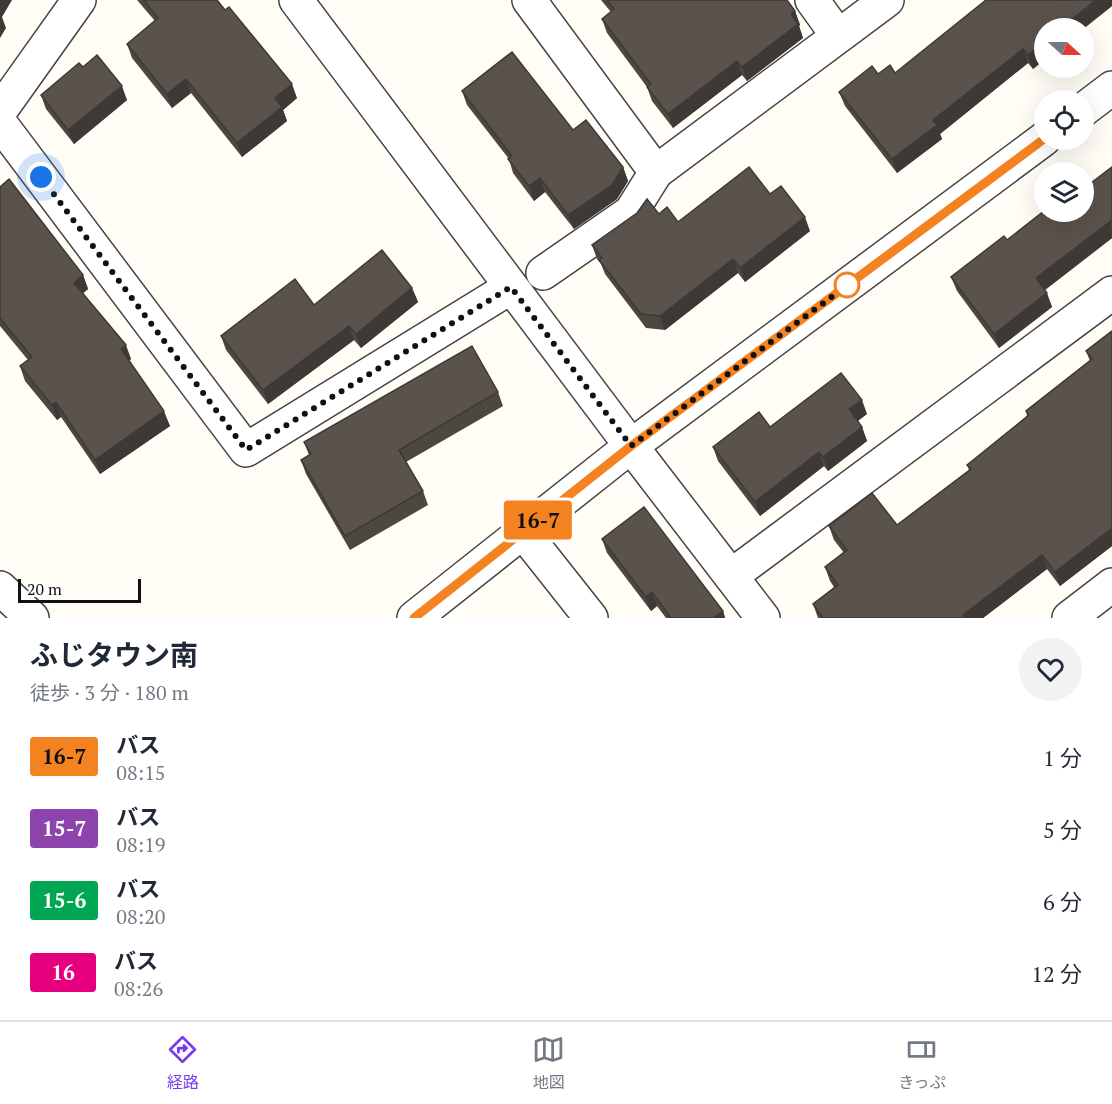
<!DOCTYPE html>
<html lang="ja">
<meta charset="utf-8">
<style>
:root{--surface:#fff;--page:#f2f2f3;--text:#1f2937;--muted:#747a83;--line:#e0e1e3;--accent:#7c3aed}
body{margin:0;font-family:"PT Serif","Noto Sans JP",serif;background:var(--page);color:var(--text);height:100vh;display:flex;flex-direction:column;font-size:22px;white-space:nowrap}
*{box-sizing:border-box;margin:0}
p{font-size:20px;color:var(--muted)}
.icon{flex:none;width:33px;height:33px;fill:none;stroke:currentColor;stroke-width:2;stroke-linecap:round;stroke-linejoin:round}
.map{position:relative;height:618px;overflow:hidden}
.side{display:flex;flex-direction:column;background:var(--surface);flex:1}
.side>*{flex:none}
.badge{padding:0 12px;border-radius:4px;font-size:21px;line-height:39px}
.needle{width:39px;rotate:111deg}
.controls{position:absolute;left:1034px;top:18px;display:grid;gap:12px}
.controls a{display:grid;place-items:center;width:60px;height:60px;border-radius:50%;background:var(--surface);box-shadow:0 6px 24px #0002;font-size:30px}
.scale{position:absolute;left:18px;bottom:15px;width:123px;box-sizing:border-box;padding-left:6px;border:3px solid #111;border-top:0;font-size:16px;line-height:21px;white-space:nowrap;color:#111;-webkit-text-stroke:4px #fff;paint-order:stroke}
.you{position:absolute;width:30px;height:30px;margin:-15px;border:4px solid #fff;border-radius:50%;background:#1a73e8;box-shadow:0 0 0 9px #1a73e833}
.map>.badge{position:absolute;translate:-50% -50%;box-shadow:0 0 0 3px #fff}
.round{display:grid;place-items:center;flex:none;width:63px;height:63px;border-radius:32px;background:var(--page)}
.headline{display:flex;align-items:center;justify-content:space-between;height:102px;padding:0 30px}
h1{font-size:28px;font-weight:700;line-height:45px}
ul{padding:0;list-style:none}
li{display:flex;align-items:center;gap:18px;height:72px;padding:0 30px}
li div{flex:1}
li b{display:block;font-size:22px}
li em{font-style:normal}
li .badge{min-width:66px;font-weight:700;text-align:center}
.menu{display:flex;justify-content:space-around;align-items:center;height:84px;border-top:2px solid var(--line);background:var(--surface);font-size:16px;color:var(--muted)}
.menu a{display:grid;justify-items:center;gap:3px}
.menu .active{color:var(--accent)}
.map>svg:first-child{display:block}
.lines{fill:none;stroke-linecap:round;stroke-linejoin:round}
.pedestrian-casing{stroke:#444;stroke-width:36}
.minor-casing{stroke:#444;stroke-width:36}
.tertiary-casing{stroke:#444;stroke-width:36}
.pedestrian{stroke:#fff;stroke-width:33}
.minor{stroke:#fff;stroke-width:33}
.tertiary{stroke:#fff;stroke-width:33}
.wall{fill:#4d4742}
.shaded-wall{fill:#3f3936}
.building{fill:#5a524d;stroke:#3f3936;stroke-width:1.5}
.line-casing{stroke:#fff;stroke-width:14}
.line{stroke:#f58220;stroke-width:9}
.walk{stroke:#111;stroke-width:6;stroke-dasharray:0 10.8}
.stop-dot{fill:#fff;stroke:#f58220;stroke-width:3}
</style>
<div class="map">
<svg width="1112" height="618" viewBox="0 0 1112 618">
<rect width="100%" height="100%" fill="#fffdf5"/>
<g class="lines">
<!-- pedestrian casing -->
<g class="pedestrian-casing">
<polyline id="pedestrian" points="543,273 631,212 656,172"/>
</g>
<!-- minor casing -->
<g class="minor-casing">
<g id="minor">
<polyline points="529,0 656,172 887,0"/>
<polyline points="812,0 838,36"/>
<polyline points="0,111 79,0"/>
<polyline points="0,123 246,450 511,287"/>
<polyline points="631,446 763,618"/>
<polyline points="523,532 591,618"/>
<polyline points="731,576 1112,293"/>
<polyline points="1069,618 1112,585"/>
</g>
</g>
<!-- tertiary casing -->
<g class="tertiary-casing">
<g id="tertiary">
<polyline points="296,0 631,446"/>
<polyline points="1083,110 1112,88"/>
<polyline points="0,588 32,618"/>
<polyline points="414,618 631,446 1044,139"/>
</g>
</g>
<!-- pedestrian -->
<use href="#pedestrian" class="pedestrian"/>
<!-- minor -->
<use href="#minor" class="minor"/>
<!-- tertiary -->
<use href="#tertiary" class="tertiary"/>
</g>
<!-- wall -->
<g class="wall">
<polygon points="137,0 217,0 297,98 283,110 287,121 242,157 191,93 172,108 132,58 127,44 155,21"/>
<polygon points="601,0 787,0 795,11 800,25 799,26 803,38 747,81 742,75 673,128 652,101 647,87 607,33 602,19 611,12"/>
<polygon points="1112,6 1083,29 1044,28 1044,60 1033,69 1028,63 940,134 942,139 897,173 845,106 839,92 878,74 895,73"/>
<polygon points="83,67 127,100 74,144 46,109 41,95"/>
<polygon points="462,91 573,130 623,167 628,181 617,199 574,229 545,192 534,201 513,173 509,159 467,105"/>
<polygon points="1112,167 1112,238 1045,290 1052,307 999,348 957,291 951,277 1007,240 1083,212"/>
<polygon points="0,187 83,275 88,289 83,293 131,359 129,360 170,426 100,474 61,417 57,420 25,381 20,366 28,360 0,326"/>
<polygon points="770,194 810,231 745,282 738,273 665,330 646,328 605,274 601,264 597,259 592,245 659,214 678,222"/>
<polygon points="412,288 418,302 361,348 354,340 268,404 226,350 221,336 314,305"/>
<polygon points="1112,331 1112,546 1060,586 1047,569 983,618 818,618 813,604 834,587 830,581 825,567 844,553 834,540 829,526 897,525 969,470 967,465 1027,416 1026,411 1090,361 1086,351"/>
<polygon points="498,392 503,406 406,462 423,491 428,505 350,550 306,474 301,460 309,455 304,442"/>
<polygon points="867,414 858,421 862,427 867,441 828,471 824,466 760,516 718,461 713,447 770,427"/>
<polygon points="602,539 723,611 725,618 666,618 657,606 651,611 607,553"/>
</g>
<!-- shaded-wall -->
<g class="shaded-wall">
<polygon points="0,0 12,0 2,17 6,28 0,38"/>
<polygon points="1096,0 1112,0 1112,6 1083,29 1061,28"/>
<polygon points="795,11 800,25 799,26 803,38 747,81 742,67"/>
<polygon points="1044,42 1044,60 1033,69 1028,55"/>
<polygon points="1023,49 1028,63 940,134 942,139 897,173 892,159 933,120"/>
<polygon points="737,61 742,75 673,128 668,114"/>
<polygon points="186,79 191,93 172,108 167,94"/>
<polygon points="292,84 297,98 283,110 287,121 242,157 237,143 275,98"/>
<polygon points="122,86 127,100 74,144 68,130"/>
<polygon points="623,167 628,181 617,199 574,229 568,215"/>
<polygon points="540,178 545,192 534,201 529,186"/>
<polygon points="805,217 810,231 745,282 740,268"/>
<polygon points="1111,221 1112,238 1041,293 1036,278"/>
<polygon points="733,259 738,273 665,330 660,316"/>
<polygon points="83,275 88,289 79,297 74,283"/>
<polygon points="412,288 418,302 361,348 356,334"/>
<polygon points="1047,293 1052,307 999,348 994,334"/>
<polygon points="349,326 354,340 268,404 263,390"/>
<polygon points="126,345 131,359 127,363 121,349"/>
<polygon points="862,400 867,414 854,423 849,409"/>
<polygon points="56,402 61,417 57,420 52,405"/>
<polygon points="164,411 170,426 100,474 95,460"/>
<polygon points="862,427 867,441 828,471 823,457"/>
<polygon points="819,452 824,466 760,516 755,502"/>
<polygon points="1112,528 1112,546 1060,586 1055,572"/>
<polygon points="1042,555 1047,569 983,618 964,618 963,615"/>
<polygon points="652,592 657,606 651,611 646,597"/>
<polygon points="723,611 725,618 713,618"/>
</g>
<!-- building -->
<g class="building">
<polygon points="144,0 217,0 225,10 229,7 292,84 275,98 282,107 237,143 186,79 167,94 127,44 158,18"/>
<polygon points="607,0 787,0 795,11 791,14 798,24 742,67 737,61 668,114 647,87 651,84 602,19 614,9"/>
<polygon points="986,0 1096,0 1061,28 1044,28 1044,42 1028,55 1023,49 933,120 937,125 892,159 839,92 872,66 878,74 890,65 895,73"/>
<polygon points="512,52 573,130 586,120 623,167 612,185 568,215 540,178 529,186 508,159 512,156 462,91"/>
<polygon points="97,55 122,86 68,130 41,95 79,63 83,67"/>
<polygon points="749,167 770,194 781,186 805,217 740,268 733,259 660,316 641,314 599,260 602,258 592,245 637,213 647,199 659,214 667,207 678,222"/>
<polygon points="1112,167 1112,222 1111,221 1036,278 1047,293 994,334 951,277 1004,236 1007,240 1044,211 1083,212 1083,189"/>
<polygon points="9,179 83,275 74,283 126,345 121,349 164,411 95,460 56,402 52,405 20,366 32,357 0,318 0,187"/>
<polygon points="382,250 412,288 356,334 349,326 263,390 221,336 295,279 314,305"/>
<polygon points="1112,331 1112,528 1055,572 1042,555 963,615 965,618 823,618 813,604 838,585 825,567 847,550 829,526 872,493 897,525 971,469 967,465 1029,415 1026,411 1092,359 1086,351"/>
<polygon points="472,346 498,392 399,450 423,491 345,536 301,460 311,454 304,442"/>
<polygon points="841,373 862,400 849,409 862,427 823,457 819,452 755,502 713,447 759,412 770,427"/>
<polygon points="644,507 723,611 713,618 671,618 652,592 646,597 602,539"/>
</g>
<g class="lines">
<!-- line casing -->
<g class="line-casing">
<polyline id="line" points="414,618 631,446 1044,139"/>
</g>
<!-- line -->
<use href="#line" class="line"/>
<!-- walk -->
<polyline class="walk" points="41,177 246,450 511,287 631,446 853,281 847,285"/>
</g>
<!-- markers -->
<circle class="stop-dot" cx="847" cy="285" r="12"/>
</svg>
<div class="controls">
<a><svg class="needle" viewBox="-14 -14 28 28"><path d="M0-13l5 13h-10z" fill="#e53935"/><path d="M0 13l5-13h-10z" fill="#747a83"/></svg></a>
<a><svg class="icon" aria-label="locate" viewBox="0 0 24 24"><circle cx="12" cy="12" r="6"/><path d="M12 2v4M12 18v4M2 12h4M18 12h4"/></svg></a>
<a><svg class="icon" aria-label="layers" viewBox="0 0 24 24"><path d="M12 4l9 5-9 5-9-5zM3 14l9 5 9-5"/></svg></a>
</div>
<div class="scale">20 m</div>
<div class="you" style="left:41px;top:177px"></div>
<b class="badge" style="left:538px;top:520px;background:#f58220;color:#111">16-7</b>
</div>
<section class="side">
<div class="headline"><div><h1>ふじタウン南</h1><p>徒歩 · 3 分 · 180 m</p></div><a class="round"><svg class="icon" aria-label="heart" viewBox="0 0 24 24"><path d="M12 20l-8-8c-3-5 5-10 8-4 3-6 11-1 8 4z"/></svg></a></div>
<ul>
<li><span class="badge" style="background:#f58220;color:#111">16-7</span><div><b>バス</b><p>08:15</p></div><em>1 分</em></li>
<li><span class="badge" style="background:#8e44ad;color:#fff">15-7</span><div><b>バス</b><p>08:19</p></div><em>5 分</em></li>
<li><span class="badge" style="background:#00a651;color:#fff">15-6</span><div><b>バス</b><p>08:20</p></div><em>6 分</em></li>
<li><span class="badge" style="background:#e6007e;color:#fff">16</span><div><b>バス</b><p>08:26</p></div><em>12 分</em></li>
</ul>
</section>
<nav class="menu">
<a class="active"><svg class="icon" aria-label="directions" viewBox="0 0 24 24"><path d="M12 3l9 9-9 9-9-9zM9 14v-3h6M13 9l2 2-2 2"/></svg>経路</a>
<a><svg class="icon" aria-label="map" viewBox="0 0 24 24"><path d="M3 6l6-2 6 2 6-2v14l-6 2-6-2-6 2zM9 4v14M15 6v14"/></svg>地図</a>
<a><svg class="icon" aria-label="tickets" viewBox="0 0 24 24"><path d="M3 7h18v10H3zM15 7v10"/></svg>きっぷ</a>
</nav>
